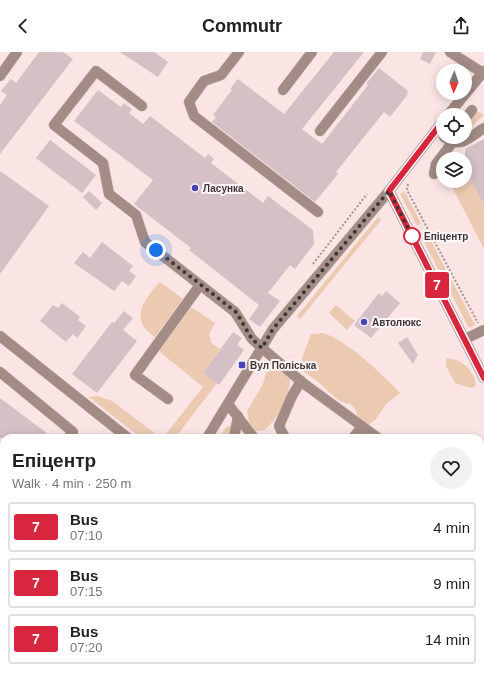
<!DOCTYPE html>
<meta charset="utf-8">
<style>
:root{--surface:#fff;--page:#f2f2f2;--text:#222;--muted:#767676;--line:#e0e0e0}
body{margin:0;font-family:Helvetica,sans-serif;background:var(--page);color:var(--text);height:100vh;display:flex;flex-direction:column;font-size:15px;white-space:nowrap}
*{box-sizing:border-box;margin:0}
p{font-size:13px;color:var(--muted)}
.icon{flex:none;width:22px;height:22px;fill:none;stroke:currentColor;stroke-width:2;stroke-linecap:round;stroke-linejoin:round}
.map{position:relative;flex:1;overflow:hidden}
.drawer{position:absolute;left:0px;top:382px;width:484px;height:244px;display:flex;flex-direction:column;background:var(--surface);border-radius:12px 12px 0 0;box-shadow:0 2px 10px #0003}
.drawer>*{flex:none}
.badge{padding:0 8px;border-radius:3px;font-size:14px;line-height:26px}
.needle{width:26px;rotate:182deg}
.tools{position:absolute;left:436px;top:12px;display:grid;gap:8px}
.tools a{display:grid;place-items:center;width:36px;height:36px;border-radius:50%;background:var(--surface);box-shadow:0 2px 10px #0003;font-size:20px}
.you{position:absolute;width:20px;height:20px;margin:-10px;border:3px solid #fff;border-radius:50%;background:#1a73e8;box-shadow:0 0 0 6px #1a73e833}
.map>.badge{position:absolute;translate:-50% -50%;box-shadow:0 0 0 2px #fff}
.round{display:grid;place-items:center;flex:none;width:42px;height:42px;border-radius:21px;background:var(--page)}
.summary{display:flex;align-items:center;justify-content:space-between;height:68px;padding:0 12px}
h1{font-size:19px;font-weight:800;line-height:30px}
ul{padding:0;list-style:none}
li{display:flex;align-items:center;gap:12px;height:50px;margin:0 8px 6px;padding:0 4px;border:2px solid var(--line);border-radius:4px}
li div{flex:1}
li b{display:block;font-size:15px}
li em{font-style:normal}
li .badge{min-width:44px;font-weight:700;text-align:center}
header{display:flex;justify-content:space-between;align-items:center;height:52px;padding:0 12px;background:var(--surface);font-size:18px;font-weight:800}
.map>svg:first-child{display:block}
.green{fill:#eccab2}
.building{fill:#d4c0c5}
.lines{fill:none;stroke-linecap:round;stroke-linejoin:round}
.minor-casing{stroke:#d4c1c1;stroke-width:11}
.path{stroke:#a39494;stroke-width:2;stroke-dasharray:2 2;stroke-linecap:butt}
.minor{stroke:#a28c85;stroke-width:10}
.line-casing{stroke:#fff;stroke-width:9}
.line{stroke:#d7263d;stroke-width:6}
.walk{stroke:#3e3636;stroke-width:4;stroke-dasharray:0 7.2}
.poi-dot{fill:#4942b8;stroke:#fef5f5;stroke-width:1.5}
.stop-dot{fill:#fff;stroke:#d7263d;stroke-width:2}
.labels{text-anchor:middle;dominant-baseline:central;stroke-width:4;stroke-linejoin:round;paint-order:stroke}
.poi-label{font-size:10px;font-weight:bold;fill:#3e3636;stroke:#fef5f5;text-anchor:start}
.stop-label{font-size:10px;font-weight:bold;fill:#3e3636;stroke:#fef5f5;text-anchor:start}
</style>
<header><svg class="icon" aria-label="back" viewBox="0 0 24 24"><path d="M15 5l-7 7 7 7"/></svg>Commutr<svg class="icon" aria-label="share" viewBox="0 0 24 24"><path d="M12 15V3M7 8l5-5 5 5M5 13v7h14v-7"/></svg></header>
<div class="map">
<svg width="484" height="626" viewBox="0 0 484 626">
<rect width="100%" height="100%" fill="#fae4e4"/>
<!-- green -->
<g class="green">
<polygon points="477,59 484,63 465,81 465,71 474,60"/>
<polygon points="465,117 484,153 484,197 449,129 465,129"/>
<polygon points="405,140 421,171 417,174 400,142"/>
<polygon points="378,165 381,168 300,267 297,264"/>
<polygon points="428,183 475,273 469,276 422,186"/>
<path d="M160 230 183 247 155 285C128 268 144 247 160 230Z"/>
<polygon points="336,253 355,269 347,278 329,261"/>
<polygon points="191,255 215,271 209,282 211,288 210,290 220,297 203,321 217,331 175,386 163,386 203,335 160,300 159,297"/>
<path d="M323 281C348 289 382 322 400 341L387 351 375 368 368 373 357 368V360L351 352C336 350 332 342 322 333 316 328 310 324 303 319L302 306 311 282Z"/>
<path d="M446 306C449 307 455 307 459 309 467 313 478 326 475 335L470 336 455 331 446 314Z"/>
<path d="M275 316 284 319 290 325C290 346 279 364 265 378L255 379 249 370 247 359 263 332 266 321Z"/>
<polygon points="98,344 112,349 161,386 141,386 89,345"/>
<polygon points="230,374 235,386 219,386 226,375"/>
</g>
<!-- building -->
<g class="building">
<polygon points="39,0 63,0 73,7 0,102 0,53 7,43 1,39 11,27 16,31"/>
<polygon points="120,0 154,0 168,10 158,25"/>
<polygon points="334,0 364,0 302,77 322,92 368,33 366,32 379,16 408,39 407,41 408,42 390,65 384,60 336,120 338,122 315,150 212,70 216,65 213,63 232,38 230,37 238,27 284,62"/>
<polygon points="423,0 436,0 430,12 420,7"/>
<polygon points="98,38 121,55 124,51 132,57 129,61 143,72 150,64 205,106 208,102 214,107 211,111 263,151 268,144 313,178 314,192 295,217 290,213 268,241 280,249 260,275 249,267 259,253 189,198 191,196 134,152 153,128 74,69"/>
<polygon points="484,87 484,153 465,117 465,97"/>
<polygon points="50,88 96,123 82,141 36,106"/>
<polygon points="0,119 49,154 0,222"/>
<polygon points="89,139 102,151 96,158 83,145"/>
<polygon points="102,190 133,214 129,219 136,224 129,234 122,229 114,239 74,211 83,200 90,206"/>
<polygon points="386,239 400,251 371,286 354,273 379,241 382,244"/>
<polygon points="62,251 80,265 78,268 86,274 77,286 73,282 66,290 40,269 53,253 58,256"/>
<polygon points="124,259 133,266 123,278 137,289 97,341 72,322 112,270 114,271"/>
<polygon points="233,280 242,286 237,293 244,298 219,333 203,321"/>
<polygon points="407,285 418,303 413,312 398,291"/>
<polygon points="0,346 44,379 52,386 0,386"/>
</g>
<g class="lines">
<!-- minor casing -->
<g class="minor-casing">
<g id="minor">
<polyline points="239,0 221,23 204,29 189,50 194,64 318,160"/>
<polyline points="450,0 483,21"/>
<polyline points="0,24 17,0"/>
<polyline points="283,38 312,0"/>
<polyline points="142,54 96,19 54,73 103,111 109,142 136,163 145,190 235,260 252,287 262,296 303,331 378,386"/>
<polyline points="448,63 484,19"/>
<polyline points="465,67 472,58"/>
<polyline points="320,79 382,0"/>
<path d="M444 85C462 97 468 86 484 76"/>
<polyline points="434,122 436,112 452,91"/>
<polyline points="389,139 484,326"/>
<polyline points="0,284 128,386"/>
<polyline points="465,287 484,278"/>
<polyline points="0,320 73,380 68,386"/>
<polyline points="168,347 135,323 200,233"/>
<polyline points="228,352 254,386"/>
<polyline points="207,386 273,277 389,139 443,69"/>
<polyline points="234,386 238,364"/>
<polyline points="285,386 279,374 292,344 301,329"/>
<polyline points="353,386 362,375"/>
<polyline points="480,488 484,486"/>
<polyline points="0,490 4,483"/>
<polyline points="480,496 484,499"/>
<polyline points="0,506 4,513"/>
<polyline points="0,546 4,549"/>
<polyline points="0,605 4,600"/>
<polyline points="34,626 37,622"/>
<polyline points="355,626 359,622"/>
<polyline points="442,626 445,622"/>
</g>
</g>
<!-- path -->
<g class="path">
<polyline points="408,132 407,138 478,271"/>
<polyline points="313,212 367,142"/>
</g>
<!-- minor -->
<use href="#minor" class="minor"/>
</g>
<g class="lines">
<!-- line casing -->
<g class="line-casing">
<polyline id="line" points="443,69 389,139 484,326"/>
</g>
<!-- line -->
<use href="#line" class="line"/>
<!-- walk -->
<polyline class="walk" points="156,198 236,260 252,287 262,296 273,277 389,139 412,184"/>
</g>
<!-- markers -->
<g class="poi-dot">
<circle cx="195" cy="136" r="4"/>
<circle cx="364" cy="270" r="4"/>
<rect x="238" y="309" width="8" height="8" rx="2"/>
</g>
<circle class="stop-dot" cx="412" cy="184" r="8"/>
<g class="labels">
<!-- poi labels -->
<g class="poi-label">
<text x="203" y="136">Ласунка</text>
<text x="372" y="270">Автолюкс</text>
<text x="250" y="313">Вул Поліська</text>
</g>
<!-- stop labels -->
<g class="stop-label">
<text x="424" y="184">Епіцентр</text>
</g>
</g>
</svg>
<div class="tools">
<a><svg class="needle" viewBox="-14 -14 28 28"><path d="M0-13l5 13h-10z" fill="#e53935"/><path d="M0 13l5-13h-10z" fill="#767676"/></svg></a>
<a><svg class="icon" aria-label="locate" viewBox="0 0 24 24"><circle cx="12" cy="12" r="6"/><path d="M12 2v4M12 18v4M2 12h4M18 12h4"/></svg></a>
<a><svg class="icon" aria-label="layers" viewBox="0 0 24 24"><path d="M12 4l9 5-9 5-9-5zM3 14l9 5 9-5"/></svg></a>
</div>
<div class="you" style="left:156px;top:198px"></div>
<b class="badge" style="left:437px;top:233px;background:#d7263d;color:#fff">7</b>
<section class="drawer">
<div class="summary"><div><h1>Епіцентр</h1><p>Walk · 4 min · 250 m</p></div><a class="round"><svg class="icon" aria-label="heart" viewBox="0 0 24 24"><path d="M12 20l-8-8c-3-5 5-10 8-4 3-6 11-1 8 4z"/></svg></a></div>
<ul>
<li><span class="badge" style="background:#d7263d;color:#fff">7</span><div><b>Bus</b><p>07:10</p></div><em>4 min</em></li>
<li><span class="badge" style="background:#d7263d;color:#fff">7</span><div><b>Bus</b><p>07:15</p></div><em>9 min</em></li>
<li><span class="badge" style="background:#d7263d;color:#fff">7</span><div><b>Bus</b><p>07:20</p></div><em>14 min</em></li>
</ul>
</section>
</div>
